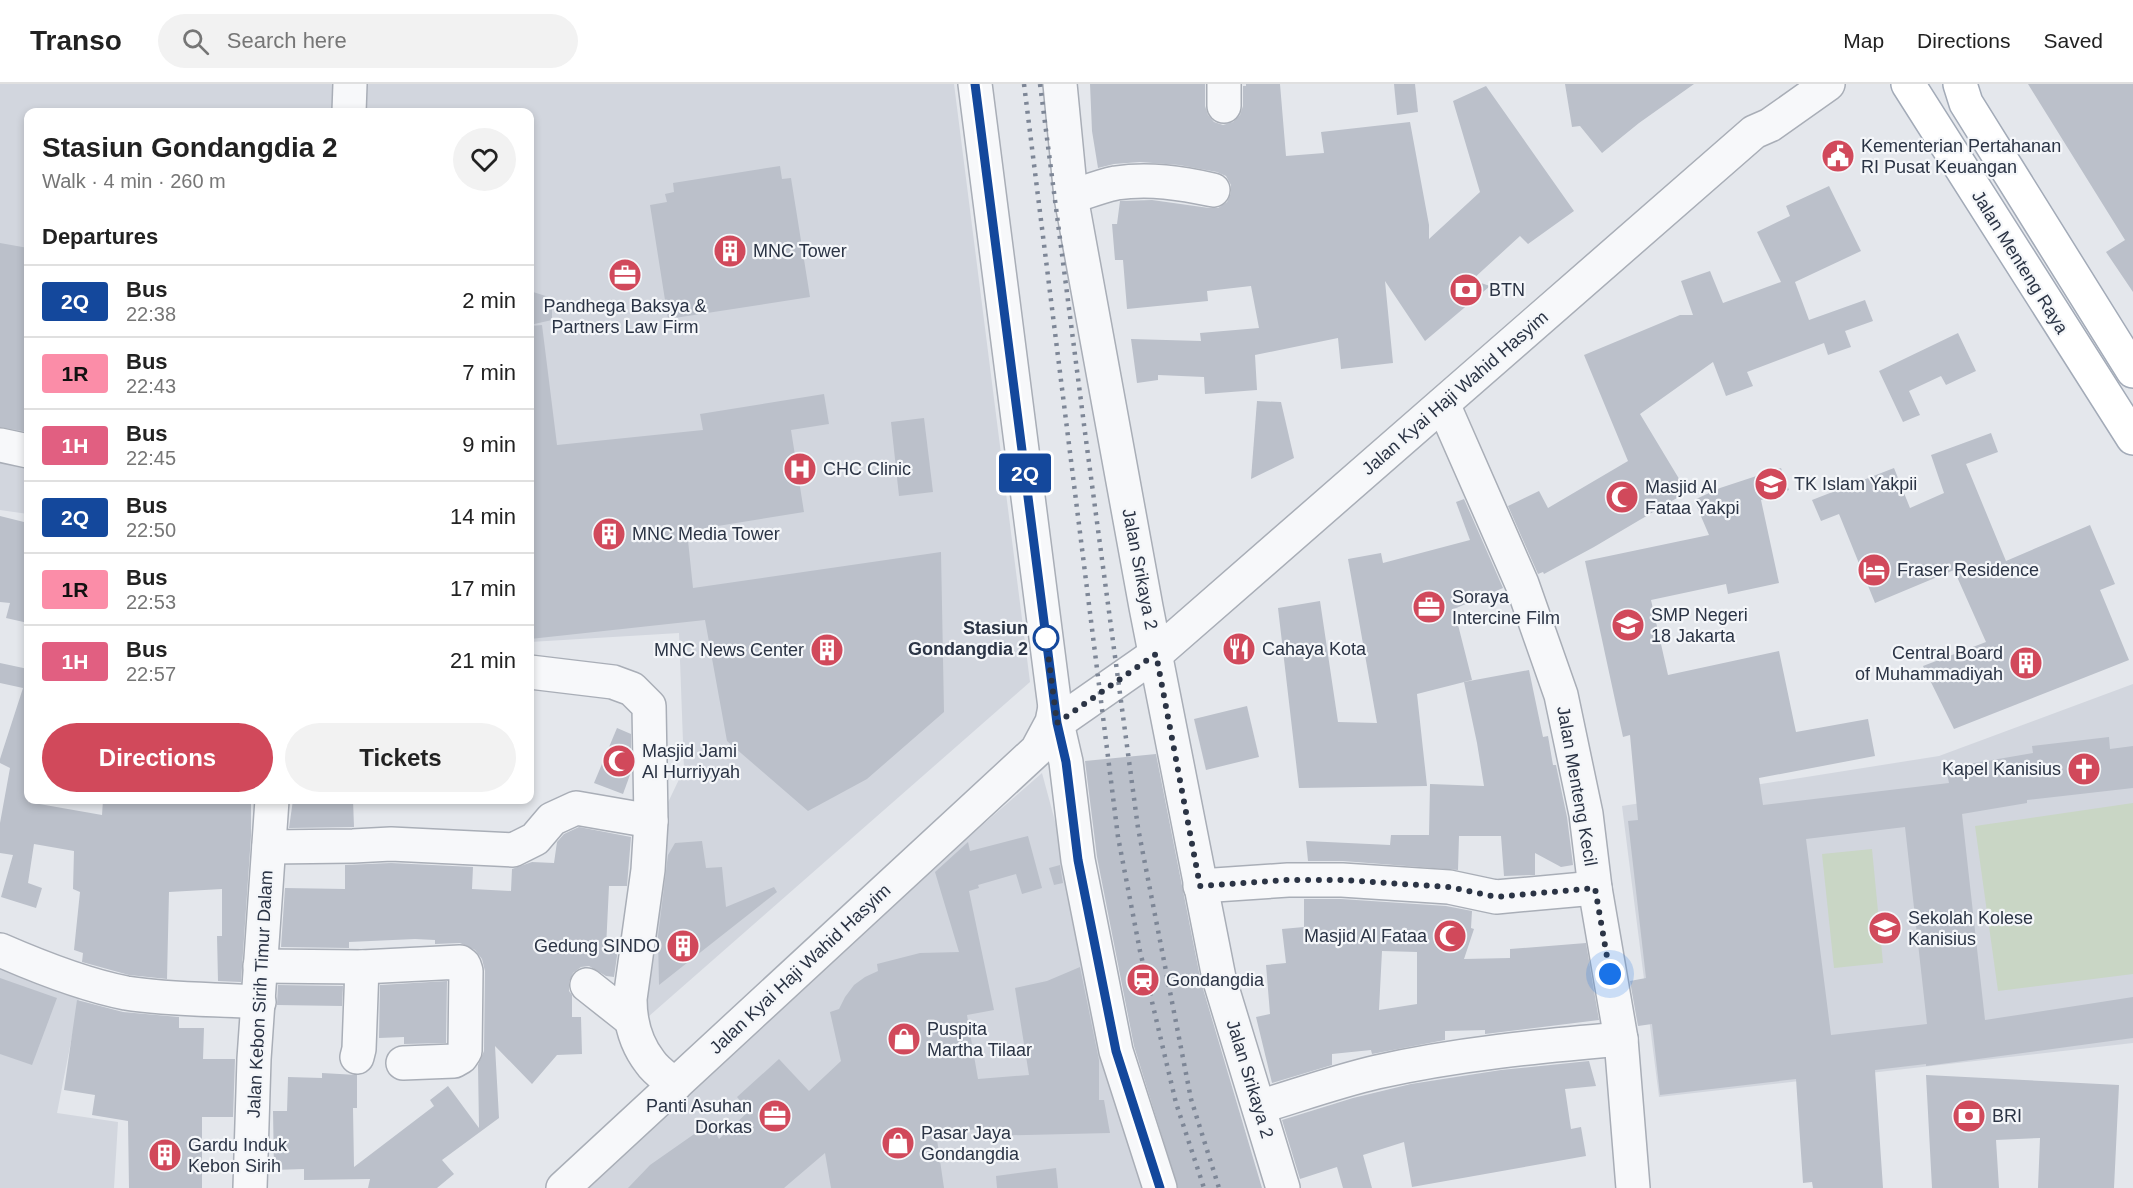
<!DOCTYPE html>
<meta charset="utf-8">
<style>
:root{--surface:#fff;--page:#f2f2f2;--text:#222;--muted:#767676;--line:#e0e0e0;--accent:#d1495b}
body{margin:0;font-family:Arial,sans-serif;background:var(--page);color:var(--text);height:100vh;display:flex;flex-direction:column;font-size:22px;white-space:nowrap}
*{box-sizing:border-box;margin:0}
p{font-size:20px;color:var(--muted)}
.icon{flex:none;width:33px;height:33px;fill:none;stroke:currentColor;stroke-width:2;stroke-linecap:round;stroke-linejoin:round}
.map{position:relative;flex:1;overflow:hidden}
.panel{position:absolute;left:24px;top:24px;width:510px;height:696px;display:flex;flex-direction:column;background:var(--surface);border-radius:12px;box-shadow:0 3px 9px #0003}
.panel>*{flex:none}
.badge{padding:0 12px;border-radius:4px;font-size:21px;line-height:39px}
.you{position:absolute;width:30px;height:30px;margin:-15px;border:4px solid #fff;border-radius:50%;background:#1a73e8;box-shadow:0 0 0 9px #1a73e833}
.map>.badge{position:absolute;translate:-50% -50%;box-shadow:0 0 0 3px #fff}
h2{padding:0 18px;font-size:22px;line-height:54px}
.round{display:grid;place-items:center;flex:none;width:63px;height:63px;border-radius:32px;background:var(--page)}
.head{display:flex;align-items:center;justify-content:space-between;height:102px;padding:0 18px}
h1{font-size:28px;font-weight:700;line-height:45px}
.primary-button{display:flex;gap:12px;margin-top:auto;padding:12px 18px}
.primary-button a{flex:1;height:69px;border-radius:36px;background:var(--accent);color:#fff;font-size:24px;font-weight:700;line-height:69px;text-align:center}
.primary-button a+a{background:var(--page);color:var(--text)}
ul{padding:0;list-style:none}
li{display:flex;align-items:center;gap:18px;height:72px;padding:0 18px;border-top:2px solid var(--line)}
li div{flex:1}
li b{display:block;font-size:22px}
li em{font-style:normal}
li .badge{min-width:66px;font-weight:700;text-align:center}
header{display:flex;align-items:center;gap:36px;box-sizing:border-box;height:84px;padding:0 30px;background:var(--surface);border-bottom:2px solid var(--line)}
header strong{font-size:28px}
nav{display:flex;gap:33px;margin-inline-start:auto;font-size:21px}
.search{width:420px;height:54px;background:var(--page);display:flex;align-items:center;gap:15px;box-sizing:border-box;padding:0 21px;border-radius:33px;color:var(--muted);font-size:22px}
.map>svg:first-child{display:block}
.built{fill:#d2d6de}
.green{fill:#c9d6c5}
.building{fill:#bbc0ca;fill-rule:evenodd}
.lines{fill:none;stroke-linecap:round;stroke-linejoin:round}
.minor-casing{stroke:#a9aeb7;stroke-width:36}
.major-casing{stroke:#a3abb8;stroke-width:36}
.minor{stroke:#f7f8fa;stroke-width:33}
.major{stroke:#fff;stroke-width:33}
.rail{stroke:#7d8696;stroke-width:4.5;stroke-dasharray:3 6;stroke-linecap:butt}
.line-casing{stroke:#fff;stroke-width:14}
.line{stroke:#14489c;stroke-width:9}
.walk{stroke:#2b3445;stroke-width:6;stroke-dasharray:0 10.8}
.stop-dot{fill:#fff;stroke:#14489c;stroke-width:3}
.labels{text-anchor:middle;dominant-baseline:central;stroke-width:4.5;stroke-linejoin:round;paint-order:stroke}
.poi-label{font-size:18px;fill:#2b3445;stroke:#f4f6f9;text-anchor:start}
.street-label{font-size:18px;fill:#2b3445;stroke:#f4f6f9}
.stop-label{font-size:18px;font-weight:bold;fill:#2b3445;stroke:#f4f6f9;text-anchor:end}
</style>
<header>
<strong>Transo</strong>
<div class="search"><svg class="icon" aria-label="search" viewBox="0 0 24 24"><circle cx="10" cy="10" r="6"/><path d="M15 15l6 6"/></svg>Search here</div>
<nav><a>Map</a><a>Directions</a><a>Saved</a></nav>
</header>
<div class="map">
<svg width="2133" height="1104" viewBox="0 0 2133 1104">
<rect width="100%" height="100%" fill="#e4e7ec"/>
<!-- built -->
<g class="built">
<polygon points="0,0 954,0 1030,598 640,940 638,781 684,685 679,549 530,558 530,28 28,28 28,430 0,426"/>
<polygon points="2133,600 2133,959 1659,1013 1622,722 1939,672"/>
<polygon points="1042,689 1154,1104 575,1104 641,1038"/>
<polygon points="0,863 84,891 57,1029 118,1038 114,1104 0,1104"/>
</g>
<!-- green -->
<g class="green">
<polygon points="2133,719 2133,890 1998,907 1975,742"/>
<polygon points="1872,765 1883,879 1834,884 1822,770"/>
</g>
<!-- building -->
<g class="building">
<polygon points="1090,0 1205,0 1205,22 1208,31 1214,38 1223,41 1233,38 1240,31 1243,22 1243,2 1246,2 1246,0 1280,0 1286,72 1324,69 1321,48 1410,38 1429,141 1429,155 1480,108 1453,17 1486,2 1574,127 1528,160 1520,152 1472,196 1490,202 1425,257 1385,197 1393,279 1341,285 1338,254 1255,271 1257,306 1205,310 1204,293 1158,291 1158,296 1137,299 1131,255 1201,257 1200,249 1259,244 1251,202 1207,207 1208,217 1127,225 1123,176 1115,176 1112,140 1117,140 1120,117 1152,116 1209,124 1218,124 1227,118 1231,109 1231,101 1226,92 1217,88 1179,81 1140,78 1114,80 1098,84 1092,47"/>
<polygon points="1394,0 1415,0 1418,28 1397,31"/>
<polygon points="1565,0 1694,0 1639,39 1602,69 1580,42 1572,43"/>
<polygon points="2028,0 2133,0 2133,208 2106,168 2125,156"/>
<polygon points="780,82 782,95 791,94 810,213 668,235 650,121 667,118 665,110 674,108 673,99"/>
<polygon points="1829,102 1861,167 1795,198 1809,236 1865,216 1873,237 1845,247 1851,263 1828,271 1824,259 1747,288 1753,302 1726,312 1713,278 1640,330 1687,408 1594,463 1544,490 1543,488 1538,490 1508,422 1539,407 1548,424 1628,377 1584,271 1680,231 1693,231 1681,197 1710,187 1723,219 1781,198 1757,148 1790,132 1786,122"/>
<polygon points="0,159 28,164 28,348 0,343"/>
<polygon points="530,207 552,214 552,236 530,241"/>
<polygon points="542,241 557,361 703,346 700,330 824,310 829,340 791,346 804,428 687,447 693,504 941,468 944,628 867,695 808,727 727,657 705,536 530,555 530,242"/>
<polygon points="1958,249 1976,287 1946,301 1941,292 1909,307 1920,331 1903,338 1879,287"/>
<polygon points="1257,317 1281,318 1294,374 1251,395"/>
<polygon points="924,334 933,408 899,412 891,338"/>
<polygon points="1991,349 1998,368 1966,380 2006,477 2090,441 2115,500 2100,506 2129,576 1954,645 1923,582 1986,558 1954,486 1875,519 1839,430 1821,437 1812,416 1894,384 1910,424 1944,409 1931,371"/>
<path d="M1781 384 1789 406 1761 416 1779 499 1728 510 1726 500 1651 516 1668 591 1779 567 1796 648 1868 635 1875 672 1759 694 1763 721 1949 699 1946 684 2033 669 2032 662 2109 653 2110 665 2133 662V704L2027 716V719L1962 730 1985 936 2133 913V954L1926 982V980L1875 986 1883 1104H1813L1812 1098 1803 1099 1796 995 1660 1011 1652 940 1638 942 1630 897 1646 894 1628 737 1638 736 1630 651 1623 653 1585 477 1709 451 1694 416 1720 404ZM1905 743 1927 940 1831 951 1806 755Z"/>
<polygon points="1464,415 1503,504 1454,525 1472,596 1417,610 1427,702 1299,704 1278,524 1320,517 1338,638 1377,639 1348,475 1381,469 1383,479 1470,456 1456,418"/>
<polygon points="0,432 28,439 28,539 6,534 10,519 0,518"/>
<polygon points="0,579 28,585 28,718 102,731 103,716 251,716 251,752 241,898 218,897 217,852 222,852 222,805 169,808 167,895 129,891 82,878 83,869 74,866 80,808 73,805 74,767 34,760 28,799 42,804 36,824 1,813 13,771 0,769 0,739 10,684 0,679 0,675 23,604 0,599"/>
<polygon points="1529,586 1543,653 1548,652 1553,681 1556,681 1567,733 1573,781 1561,783 1535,769 1535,791 1504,792 1501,752 1459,752 1458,786 1343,777 1308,777 1306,757 1390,761 1391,751 1429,751 1430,700 1484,702 1477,659 1464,598"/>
<polygon points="1247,622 1259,673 1206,686 1194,635"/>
<polygon points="617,644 631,650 631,688 623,710 594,699"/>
<polygon points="1156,670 1201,898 1262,1104 1178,1104 1134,962 1097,773 1085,677"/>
<polygon points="293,716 353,716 354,743 289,744"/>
<polygon points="579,743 631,753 627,802 609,802 606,864 618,865 614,893 606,892 589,882 581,883 573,889 569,898 569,907 572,911 572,933 581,933 582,970 557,971 532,1000 495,962 499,1034 442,1076 454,1090 437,1104 368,1104 370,1095 304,1096 304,1085 274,1086 273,1027 287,1027 288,993 322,994 322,989 357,991 357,1024 353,1024 354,1083 434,1022 430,1016 448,1002 479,1044 478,981 484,967 485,887 482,875 475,866 460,859 435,860 435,856 415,855 349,858 349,864 281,863 285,804 345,805 345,781 391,779 473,783 472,805 511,807 512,785 532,778 554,779 557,758 564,750"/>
<polygon points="1028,752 1042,804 1022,810 1016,790 978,801 979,804 969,807 994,926 967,931 978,995 1029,991 1015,904 1047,897 1080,883 1099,976 1099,1016 1104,1016 1110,1049 980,1052 979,1045 936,1049 944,1104 831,1104 825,1069 784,1104 628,1104 650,1081 710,1039 719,1055 749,1027 737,1013 779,975 809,1007 841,977 830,928 839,925 845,913 854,901 865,893 878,887 877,880 920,869 959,868 935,788 968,758 970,767"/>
<polygon points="702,757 706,784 722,783 726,823 774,803 777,808 659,901 658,852 668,771 675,759"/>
<polygon points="1060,781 1063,799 1054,801 1049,784"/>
<path d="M1304 815H1341L1446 822 1472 827 1471 844 1474 845 1464 875 1510 874V865L1586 859 1599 936 1485 950V946L1445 947V956L1372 970 1371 966 1332 970V981L1272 999 1256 933 1270 930 1266 881 1286 879 1282 845 1304 843ZM1382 867 1417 868V920L1379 926Z"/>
<polygon points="0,894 57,914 32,981 0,970"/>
<polygon points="447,897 446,959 404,960 404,953 379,954 380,901"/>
<polygon points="278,901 343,902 342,922 277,921"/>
<polygon points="77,916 123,928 179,933 179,944 204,944 203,975 235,975 233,1033 202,1033 202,1104 129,1104 128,1037 92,1031 95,1011 64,1006"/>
<polygon points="1589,977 1596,1002 1565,1005 1571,1045 1581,1043 1586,1072 1412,1103 1404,1058 1363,1071 1372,1104 1343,1104 1337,1083 1300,1095 1282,1036 1353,1014 1411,1000 1501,986"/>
<polygon points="1926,991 2119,1001 2114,1104 2038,1104 2040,1054 1996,1056 1999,1104 1932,1104"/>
<polygon points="1056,1084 1058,1104 997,1104 996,1092"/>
</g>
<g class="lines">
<!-- minor casing -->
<g class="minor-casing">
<g id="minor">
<polyline points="975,0 1057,639 1066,678 1078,776 1116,967 1160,1104"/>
<polyline points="1060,0 1071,113 1146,523 1219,894 1283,1104"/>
<polyline points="1224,22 1224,0"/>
<polyline points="349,28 350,0"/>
<path d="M1071 113C1086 108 1101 102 1116 99 1149 94 1181 99 1213 106"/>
<polyline points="1443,320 1522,500 1561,611 1586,730 1595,804 1621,955 1633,1104"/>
<polyline points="0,361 28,367"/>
<path d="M530 588 613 598 632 605 649 622 651 737 648 786 630 915C630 937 636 960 650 978 656 987 667 994 675 1001"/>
<polyline points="1057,639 1156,570 1754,48 1770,41 1828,0"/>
<polyline points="269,763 353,762 391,760 513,766 535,755 552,735 576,724 651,737"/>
<polyline points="1200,802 1288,796 1342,796 1449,803 1496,813 1595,804"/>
<path d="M0 866C39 883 84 901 126 909 169 916 215 915 259 918"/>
<polyline points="260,882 362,883 460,878 464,881 466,887 465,967 461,973 454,977 403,979"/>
<polyline points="587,901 630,935"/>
<polyline points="357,973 359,965 362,883"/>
<path d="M1259 1023C1299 1011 1338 997 1377 988 1457 970 1540 962 1621 955"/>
<polyline points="250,1104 254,975 272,716"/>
<polyline points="563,1104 1037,666 1052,638 1055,623"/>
</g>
</g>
<!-- major casing -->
<g class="major-casing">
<g id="major">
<polyline points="1908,0 2133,354"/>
<polyline points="1960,0 1966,19 2133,287"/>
</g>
</g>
<!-- minor -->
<use href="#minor" class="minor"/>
<!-- major -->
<use href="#major" class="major"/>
<!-- rail -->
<g class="rail">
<polyline points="1024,0 1118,753 1140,867 1176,1019 1204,1104"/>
<polyline points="1040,0 1086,356 1138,744 1191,1015 1219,1104"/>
</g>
</g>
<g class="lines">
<!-- line casing -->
<g class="line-casing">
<polyline id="line" points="975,0 1057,639 1066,678 1078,776 1116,967 1160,1104"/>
</g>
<!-- line -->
<use href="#line" class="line"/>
<!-- walk -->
<polyline class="walk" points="1046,554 1057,639 1156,570 1200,802 1288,796 1342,796 1449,803 1496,813 1595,804 1610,890"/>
</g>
<!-- icons -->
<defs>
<g id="civic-disc" transform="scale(1.725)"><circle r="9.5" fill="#d1495b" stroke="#f4f6f9"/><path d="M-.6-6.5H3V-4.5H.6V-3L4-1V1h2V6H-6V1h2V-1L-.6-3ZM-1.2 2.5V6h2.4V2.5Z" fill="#fff"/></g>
<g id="building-disc" transform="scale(1.725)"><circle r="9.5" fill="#d1495b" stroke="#f4f6f9"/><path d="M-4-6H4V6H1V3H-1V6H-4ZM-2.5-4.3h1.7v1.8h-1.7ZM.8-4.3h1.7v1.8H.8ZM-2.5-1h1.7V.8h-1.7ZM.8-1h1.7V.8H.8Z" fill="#fff"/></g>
<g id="office-disc" transform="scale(1.725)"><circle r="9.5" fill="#d1495b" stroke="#f4f6f9"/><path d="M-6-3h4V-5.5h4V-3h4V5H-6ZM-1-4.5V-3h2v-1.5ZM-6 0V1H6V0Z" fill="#fff"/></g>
<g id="bank-disc" transform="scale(1.725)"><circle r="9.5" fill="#d1495b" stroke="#f4f6f9"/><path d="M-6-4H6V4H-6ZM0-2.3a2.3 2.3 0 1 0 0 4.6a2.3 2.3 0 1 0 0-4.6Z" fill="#fff"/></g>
<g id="hospital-disc" transform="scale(1.725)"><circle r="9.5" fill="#d1495b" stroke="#f4f6f9"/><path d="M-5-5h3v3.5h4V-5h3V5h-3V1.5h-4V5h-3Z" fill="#fff"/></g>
<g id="school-disc" transform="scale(1.725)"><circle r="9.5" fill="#d1495b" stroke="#f4f6f9"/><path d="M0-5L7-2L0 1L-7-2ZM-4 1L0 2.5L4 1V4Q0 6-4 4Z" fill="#fff"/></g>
<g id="mosque-disc" transform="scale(1.725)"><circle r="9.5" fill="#d1495b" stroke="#f4f6f9"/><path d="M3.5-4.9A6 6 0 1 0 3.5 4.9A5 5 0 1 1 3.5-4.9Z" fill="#fff"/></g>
<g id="hotel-disc" transform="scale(1.725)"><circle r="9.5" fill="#d1495b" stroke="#f4f6f9"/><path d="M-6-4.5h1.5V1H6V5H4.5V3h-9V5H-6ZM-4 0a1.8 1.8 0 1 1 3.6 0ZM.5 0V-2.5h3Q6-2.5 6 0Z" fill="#fff"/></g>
<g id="restaurant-disc" transform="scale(1.725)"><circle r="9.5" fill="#d1495b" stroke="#f4f6f9"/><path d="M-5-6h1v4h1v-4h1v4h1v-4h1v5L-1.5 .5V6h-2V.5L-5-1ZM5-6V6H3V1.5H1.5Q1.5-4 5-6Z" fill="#fff"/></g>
<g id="church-disc" transform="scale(1.725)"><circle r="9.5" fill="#d1495b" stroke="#f4f6f9"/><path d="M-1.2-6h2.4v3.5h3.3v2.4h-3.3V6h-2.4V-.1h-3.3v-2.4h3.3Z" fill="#fff"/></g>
<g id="station-disc" transform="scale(1.725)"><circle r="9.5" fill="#d1495b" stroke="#f4f6f9"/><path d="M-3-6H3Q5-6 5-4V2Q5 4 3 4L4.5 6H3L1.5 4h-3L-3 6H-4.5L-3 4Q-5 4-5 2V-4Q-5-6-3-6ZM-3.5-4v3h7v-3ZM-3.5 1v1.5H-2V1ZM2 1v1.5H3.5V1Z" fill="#fff"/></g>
<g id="shop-disc" transform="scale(1.725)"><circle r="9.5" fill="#d1495b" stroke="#f4f6f9"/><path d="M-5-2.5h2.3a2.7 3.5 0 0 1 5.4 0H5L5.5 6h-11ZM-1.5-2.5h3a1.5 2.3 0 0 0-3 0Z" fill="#fff"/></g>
</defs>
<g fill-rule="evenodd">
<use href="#civic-disc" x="1838" y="72"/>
<use href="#building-disc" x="730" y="167"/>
<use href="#office-disc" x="625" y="191"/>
<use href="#bank-disc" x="1466" y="206"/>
<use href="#hospital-disc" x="800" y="385"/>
<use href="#school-disc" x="1771" y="400"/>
<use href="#mosque-disc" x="1622" y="413"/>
<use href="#building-disc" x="609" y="450"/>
<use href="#hotel-disc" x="1874" y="486"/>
<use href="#office-disc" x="1429" y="523"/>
<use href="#school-disc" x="1628" y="541"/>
<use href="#restaurant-disc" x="1239" y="565"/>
<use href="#building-disc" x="827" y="566"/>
<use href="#building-disc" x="2026" y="579"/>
<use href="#mosque-disc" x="619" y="677"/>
<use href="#church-disc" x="2084" y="685"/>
<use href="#school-disc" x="1885" y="844"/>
<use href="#mosque-disc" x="1450" y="852"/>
<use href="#building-disc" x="683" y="862"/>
<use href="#station-disc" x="1143" y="896"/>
<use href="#shop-disc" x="904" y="955"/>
<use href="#office-disc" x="775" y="1032"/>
<use href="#bank-disc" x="1969" y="1032"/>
<use href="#shop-disc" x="898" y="1059"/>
<use href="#building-disc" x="165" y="1071"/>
</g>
<!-- markers -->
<circle class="stop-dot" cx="1046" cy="554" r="12"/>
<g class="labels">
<!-- poi labels -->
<g class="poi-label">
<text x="1861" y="62">Kementerian Pertahanan<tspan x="1861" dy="21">RI Pusat Keuangan</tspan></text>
<text x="753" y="167">MNC Tower</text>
<text x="1489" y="206">BTN</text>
<text x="625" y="222" text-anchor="middle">Pandhega Baksya &amp;<tspan x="625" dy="21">Partners Law Firm</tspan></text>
<text x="823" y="385">CHC Clinic</text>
<text x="1794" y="400">TK Islam Yakpii</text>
<text x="1645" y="403">Masjid Al<tspan x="1645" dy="21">Fataa Yakpi</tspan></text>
<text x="632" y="450">MNC Media Tower</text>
<text x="1897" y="486">Fraser Residence</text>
<text x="1452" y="513">Soraya<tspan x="1452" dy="21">Intercine Film</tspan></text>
<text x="1651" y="531">SMP Negeri<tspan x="1651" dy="21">18 Jakarta</tspan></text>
<text x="1262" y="565">Cahaya Kota</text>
<text x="804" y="566" text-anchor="end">MNC News Center</text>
<text x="2003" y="569" text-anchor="end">Central Board<tspan x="2003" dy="21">of Muhammadiyah</tspan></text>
<text x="642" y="667">Masjid Jami<tspan x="642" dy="21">Al Hurriyyah</tspan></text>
<text x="2061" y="685" text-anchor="end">Kapel Kanisius</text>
<text x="1908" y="834">Sekolah Kolese<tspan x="1908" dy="21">Kanisius</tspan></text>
<text x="1427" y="852" text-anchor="end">Masjid Al Fataa</text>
<text x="660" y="862" text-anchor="end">Gedung SINDO</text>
<text x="1166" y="896">Gondangdia</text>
<text x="927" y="945">Puspita<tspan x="927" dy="21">Martha Tilaar</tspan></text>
<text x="752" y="1022" text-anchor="end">Panti Asuhan<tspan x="752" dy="21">Dorkas</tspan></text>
<text x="1992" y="1032">BRI</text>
<text x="921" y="1049">Pasar Jaya<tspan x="921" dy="21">Gondangdia</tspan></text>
<text x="188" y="1061">Gardu Induk<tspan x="188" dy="21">Kebon Sirih</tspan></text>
</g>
<!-- street labels -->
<g class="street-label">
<text transform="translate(2020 178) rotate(58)">Jalan Menteng Raya</text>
<text transform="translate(1455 309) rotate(-41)">Jalan Kyai Haji Wahid Hasyim</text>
<text transform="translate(1140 485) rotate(79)">Jalan Srikaya 2</text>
<text transform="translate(1577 702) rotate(80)">Jalan Menteng Kecil</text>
<text transform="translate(800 885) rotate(-43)">Jalan Kyai Haji Wahid Hasyim</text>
<text transform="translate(260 910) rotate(-87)">Jalan Kebon Sirih Timur Dalam</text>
<text transform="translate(1250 995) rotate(73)">Jalan Srikaya 2</text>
</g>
<!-- stop labels -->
<g class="stop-label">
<text x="1028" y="544">Stasiun<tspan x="1028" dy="21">Gondangdia 2</tspan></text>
</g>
</g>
</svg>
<div class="you" style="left:1610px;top:890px"></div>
<b class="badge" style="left:1025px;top:389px;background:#14489c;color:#fff">2Q</b>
<section class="panel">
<div class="head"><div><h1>Stasiun Gondangdia 2</h1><p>Walk · 4 min · 260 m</p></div><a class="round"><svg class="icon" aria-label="heart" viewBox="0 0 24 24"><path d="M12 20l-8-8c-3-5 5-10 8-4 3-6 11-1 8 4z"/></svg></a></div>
<h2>Departures</h2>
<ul>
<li><span class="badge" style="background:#14489c;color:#fff">2Q</span><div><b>Bus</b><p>22:38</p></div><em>2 min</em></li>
<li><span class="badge" style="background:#fb8da8;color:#111">1R</span><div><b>Bus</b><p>22:43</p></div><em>7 min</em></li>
<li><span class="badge" style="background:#e15f81;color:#fff">1H</span><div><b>Bus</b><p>22:45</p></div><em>9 min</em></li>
<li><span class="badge" style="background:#14489c;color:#fff">2Q</span><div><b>Bus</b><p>22:50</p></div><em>14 min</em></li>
<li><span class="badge" style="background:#fb8da8;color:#111">1R</span><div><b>Bus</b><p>22:53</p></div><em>17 min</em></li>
<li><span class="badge" style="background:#e15f81;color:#fff">1H</span><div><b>Bus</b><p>22:57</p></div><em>21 min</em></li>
</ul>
<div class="primary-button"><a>Directions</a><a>Tickets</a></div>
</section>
</div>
